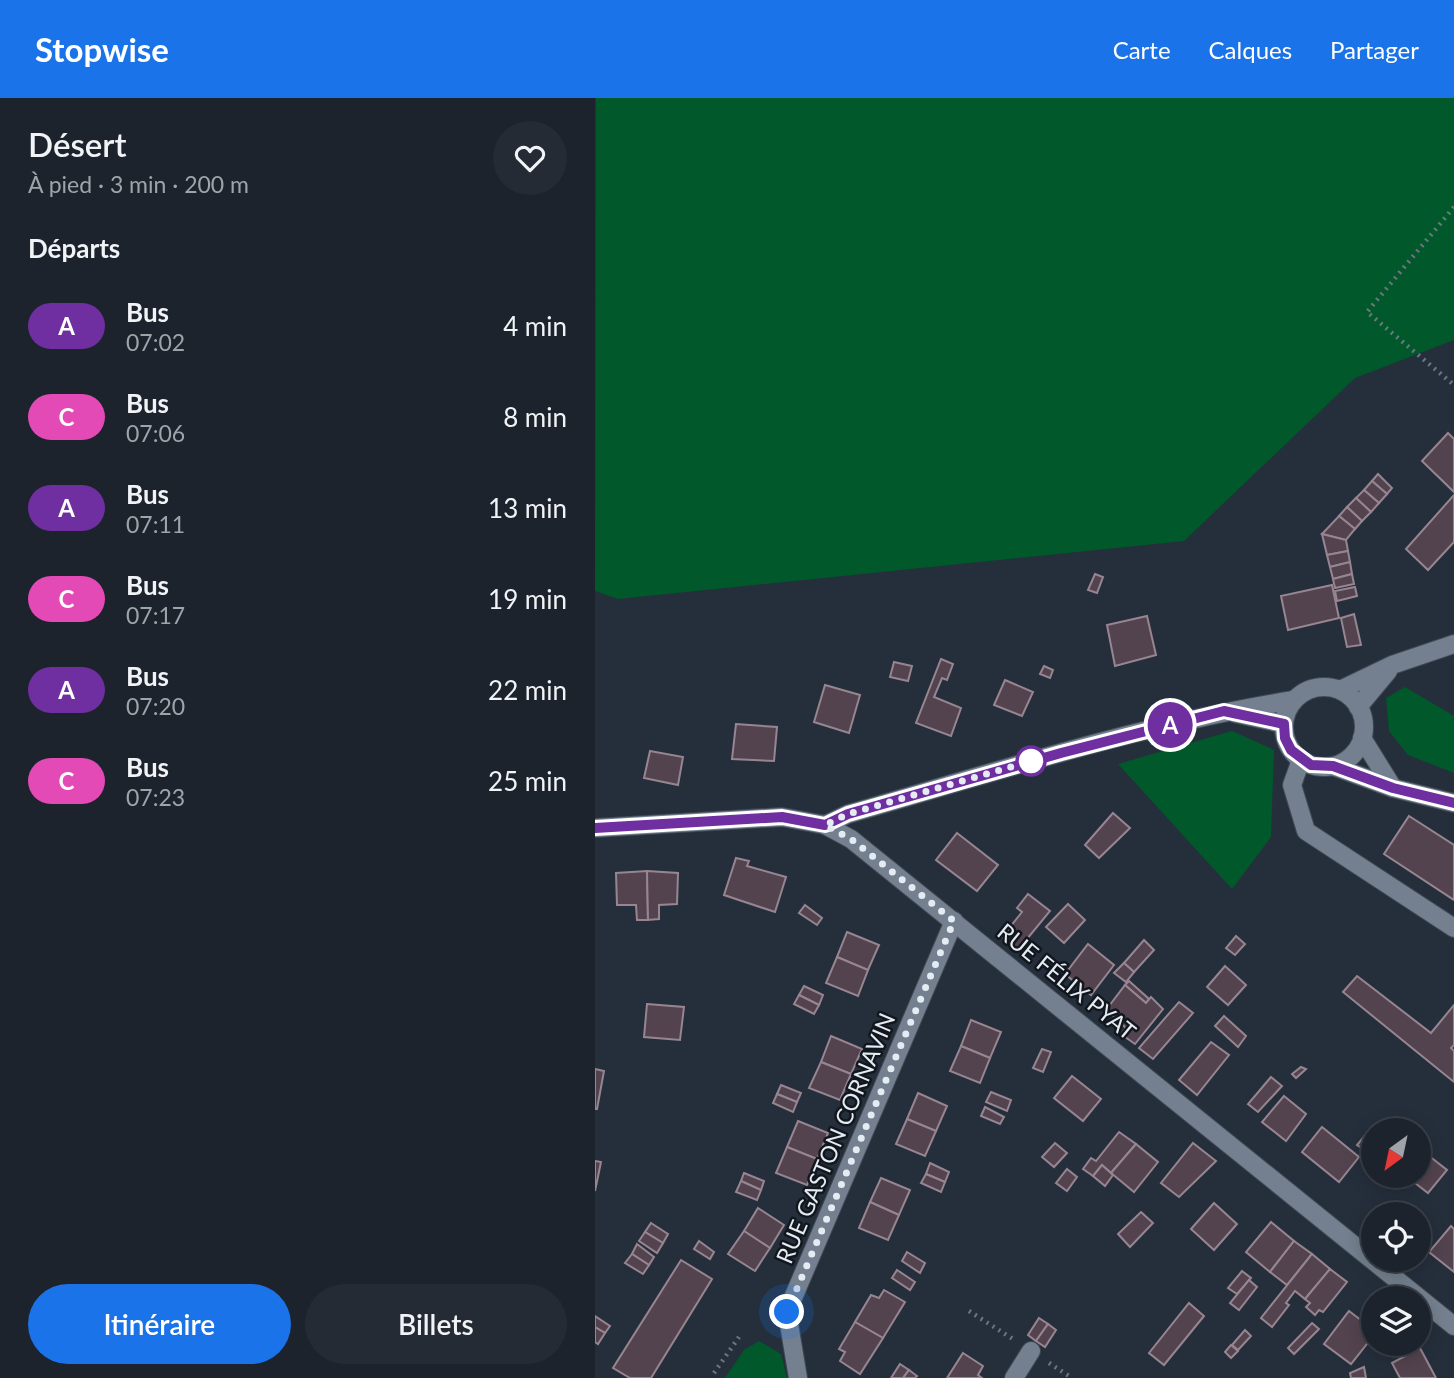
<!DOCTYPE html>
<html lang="fr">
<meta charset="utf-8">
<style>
:root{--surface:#1c232d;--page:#252b35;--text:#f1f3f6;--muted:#a0a4aa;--line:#3a4049;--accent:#1a73e8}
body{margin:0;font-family:Lato,sans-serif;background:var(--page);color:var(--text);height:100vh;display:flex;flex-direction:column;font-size:26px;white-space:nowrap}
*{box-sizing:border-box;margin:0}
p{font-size:23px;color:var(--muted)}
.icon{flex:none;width:38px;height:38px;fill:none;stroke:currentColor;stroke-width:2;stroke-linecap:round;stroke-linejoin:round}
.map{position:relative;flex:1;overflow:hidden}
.drawer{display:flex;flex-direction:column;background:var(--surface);width:595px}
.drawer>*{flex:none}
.badge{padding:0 14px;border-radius:23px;font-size:24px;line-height:46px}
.needle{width:46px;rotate:213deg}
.controls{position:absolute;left:766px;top:1020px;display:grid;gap:14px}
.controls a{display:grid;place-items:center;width:70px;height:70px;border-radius:50%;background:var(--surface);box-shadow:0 4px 18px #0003,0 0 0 2px var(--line);font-size:35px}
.you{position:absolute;width:35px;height:35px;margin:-18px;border:5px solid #fff;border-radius:50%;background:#1a73e8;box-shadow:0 0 0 10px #1a73e833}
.map>.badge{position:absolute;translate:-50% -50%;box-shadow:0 0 0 4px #fff}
h2{padding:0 28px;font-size:26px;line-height:63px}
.round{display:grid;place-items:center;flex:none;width:74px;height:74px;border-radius:37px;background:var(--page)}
.overview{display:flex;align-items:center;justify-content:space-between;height:119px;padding:0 28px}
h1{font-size:33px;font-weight:600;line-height:52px}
.button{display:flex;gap:14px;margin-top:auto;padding:14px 28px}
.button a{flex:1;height:80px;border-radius:42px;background:var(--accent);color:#fff;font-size:28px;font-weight:600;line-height:80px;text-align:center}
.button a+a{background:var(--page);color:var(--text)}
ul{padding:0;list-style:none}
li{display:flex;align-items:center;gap:21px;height:91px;padding:0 28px}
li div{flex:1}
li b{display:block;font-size:26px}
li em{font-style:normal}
li .badge{min-width:77px;font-weight:700;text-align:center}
header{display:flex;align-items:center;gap:42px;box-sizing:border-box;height:98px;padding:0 35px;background:var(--accent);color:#fff}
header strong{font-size:33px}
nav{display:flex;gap:38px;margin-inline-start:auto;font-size:24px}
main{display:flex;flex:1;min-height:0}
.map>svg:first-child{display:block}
.green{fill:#00582b}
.building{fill:#53434e;stroke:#978591;stroke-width:2}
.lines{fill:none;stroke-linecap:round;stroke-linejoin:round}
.minor-casing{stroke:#414a54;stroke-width:20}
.tertiary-casing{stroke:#414a54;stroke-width:20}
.path{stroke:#6c7580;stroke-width:4.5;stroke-dasharray:2 5;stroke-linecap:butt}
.minor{stroke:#74808f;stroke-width:18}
.tertiary{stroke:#74808f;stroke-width:18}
.line-casing{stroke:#fff;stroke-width:16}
.line{stroke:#6f2fa0;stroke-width:10}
.walk{stroke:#e4ebf3;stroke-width:7;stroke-dasharray:0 12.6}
.stop-dot{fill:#fff;stroke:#6f2fa0;stroke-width:3.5}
.labels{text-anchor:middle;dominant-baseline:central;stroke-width:5;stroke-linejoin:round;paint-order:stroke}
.street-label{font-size:23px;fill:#e4ebf3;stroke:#12171d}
</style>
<header>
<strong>Stopwise</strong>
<nav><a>Carte</a><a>Calques</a><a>Partager</a></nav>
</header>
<main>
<section class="drawer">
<div class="overview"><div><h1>Désert</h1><p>À pied · 3 min · 200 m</p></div><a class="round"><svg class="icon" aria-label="heart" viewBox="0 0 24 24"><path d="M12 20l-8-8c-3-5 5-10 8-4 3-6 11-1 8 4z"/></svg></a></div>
<h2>Départs</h2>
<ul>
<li><span class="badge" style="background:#6f2fa0;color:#fff">A</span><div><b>Bus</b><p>07:02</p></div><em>4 min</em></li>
<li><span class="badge" style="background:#e44ab5;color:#fff">C</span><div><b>Bus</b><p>07:06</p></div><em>8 min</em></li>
<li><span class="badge" style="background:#6f2fa0;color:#fff">A</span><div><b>Bus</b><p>07:11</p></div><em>13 min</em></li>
<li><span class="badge" style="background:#e44ab5;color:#fff">C</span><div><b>Bus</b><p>07:17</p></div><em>19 min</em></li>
<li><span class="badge" style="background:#6f2fa0;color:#fff">A</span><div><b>Bus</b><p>07:20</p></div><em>22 min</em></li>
<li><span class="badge" style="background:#e44ab5;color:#fff">C</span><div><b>Bus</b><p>07:23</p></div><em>25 min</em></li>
</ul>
<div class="button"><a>Itinéraire</a><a>Billets</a></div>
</section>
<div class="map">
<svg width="859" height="1280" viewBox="0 0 859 1280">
<rect width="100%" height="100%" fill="#252f3c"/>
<!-- green -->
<g class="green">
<polygon points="859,0 859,242 760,280 589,443 23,501 0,493 1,0"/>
<polygon points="810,589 859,618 859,675 813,657 794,633 791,600"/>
<polygon points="637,633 679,652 676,739 637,791 523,666"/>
<polygon points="164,1243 186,1256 192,1280 130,1280 149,1252"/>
</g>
<!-- building -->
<g class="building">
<polygon points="853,335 859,341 859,394 827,363"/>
<polygon points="783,376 797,390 792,396 777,383"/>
<polygon points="777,383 792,396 784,405 769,392"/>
<polygon points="769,392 784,405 776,414 761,400"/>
<polygon points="859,397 859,444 833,472 811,451"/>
<polygon points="761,400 776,414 767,423 752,409"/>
<polygon points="752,409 767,423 760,431 744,418"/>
<polygon points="744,418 760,431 751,442 727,436"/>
<polygon points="727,436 751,442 753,453 732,457"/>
<polygon points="753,453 755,464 735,469 732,457"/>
<polygon points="755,464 757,476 738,481 735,469"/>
<polygon points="500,476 508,479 502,495 493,492"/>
<polygon points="757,476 759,486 740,490 738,481"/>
<polygon points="737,487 744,520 693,532 686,498"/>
<polygon points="760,489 762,498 742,503 740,493"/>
<polygon points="759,516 766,547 752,549 746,520"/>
<polygon points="552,518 561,557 520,568 512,527"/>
<polygon points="346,561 358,566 352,582 347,580 339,599 366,610 356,638 321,625"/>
<polygon points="299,564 317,568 313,583 295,579"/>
<polygon points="449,568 458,572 455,580 445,576"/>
<polygon points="410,582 438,594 427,618 399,607"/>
<polygon points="230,587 265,597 254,635 219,624"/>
<polygon points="141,626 182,629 179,663 137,661"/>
<polygon points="55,653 88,659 83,687 49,680"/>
<polygon points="518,715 535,730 504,760 490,747"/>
<polygon points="814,718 859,747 859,802 789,756"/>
<polygon points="362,735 403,767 382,793 341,762"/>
<polygon points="141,760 154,763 152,768 191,779 180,814 129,797"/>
<polygon points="52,773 53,822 42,822 41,807 22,807 21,775"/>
<polygon points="52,773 83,775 82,806 64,807 64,821 53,822"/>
<polygon points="433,796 455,813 423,852 407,839 427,814 422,810"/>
<polygon points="473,806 490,822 469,845 451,829"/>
<polygon points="210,807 227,820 222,827 204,815"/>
<polygon points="252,834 284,847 273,872 242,859"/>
<polygon points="641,838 650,846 640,857 631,850"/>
<polygon points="549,842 559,852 539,874 529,865"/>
<polygon points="493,846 519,867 496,897 470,876"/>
<polygon points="242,859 273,872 263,898 231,885"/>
<polygon points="529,865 539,874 531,884 519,875"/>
<polygon points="630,868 651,887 633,907 612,889"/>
<polygon points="762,878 836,935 859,907 859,947 856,950 859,953 859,984 748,894"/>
<polygon points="534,883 554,901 551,905 530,887"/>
<polygon points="530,887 551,905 556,899 568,911 540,946 526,936 531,930 511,912"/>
<polygon points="209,888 228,897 224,907 204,897"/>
<polygon points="204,897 224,907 219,916 199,906"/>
<polygon points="584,904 598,915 558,961 544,950"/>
<polygon points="52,906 89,909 85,942 49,939"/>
<polygon points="629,918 651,938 643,949 620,928"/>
<polygon points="376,922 406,934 395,960 366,948"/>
<polygon points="236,938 267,951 256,976 226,964"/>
<polygon points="616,944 634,957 602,997 584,982"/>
<polygon points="366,948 395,960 385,985 355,973"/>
<polygon points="447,951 456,954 448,974 438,970"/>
<polygon points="226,964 256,976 245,1002 214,990"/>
<polygon points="706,969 711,971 701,980 697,976"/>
<polygon points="0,971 9,973 2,1011 0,1011"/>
<polygon points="477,978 506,1001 488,1023 459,1000"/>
<polygon points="676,979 687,988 663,1014 653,1006"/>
<polygon points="186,987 206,995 202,1004 182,996"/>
<polygon points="396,994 416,1002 412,1013 391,1004"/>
<polygon points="323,995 352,1008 341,1033 312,1021"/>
<polygon points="182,996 202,1004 198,1014 178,1005"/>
<polygon points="689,998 711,1016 691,1043 667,1024"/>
<polygon points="390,1009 409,1019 405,1026 386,1018"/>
<polygon points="312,1021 341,1033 330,1058 301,1046"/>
<polygon points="203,1023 233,1035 222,1061 192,1049"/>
<polygon points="778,1028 783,1032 779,1032 779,1049 774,1055 762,1047"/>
<polygon points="727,1029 764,1059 744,1084 707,1054"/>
<polygon points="524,1034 541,1046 516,1075 507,1067 498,1078 488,1071 496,1060 501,1063"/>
<polygon points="460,1045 472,1055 459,1069 447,1059"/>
<polygon points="598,1045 621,1063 584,1099 566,1085"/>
<polygon points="541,1046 563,1064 539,1094 516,1075"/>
<polygon points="192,1049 222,1061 212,1087 181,1075"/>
<polygon points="824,1050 852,1072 833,1095 811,1078 824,1078"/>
<polygon points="0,1063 6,1064 0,1093"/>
<polygon points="335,1065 354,1074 350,1084 331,1076"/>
<polygon points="507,1067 518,1077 510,1088 498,1078"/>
<polygon points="472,1071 482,1079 472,1093 461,1085"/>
<polygon points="149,1075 169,1083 166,1092 146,1083"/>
<polygon points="331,1076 350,1084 346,1094 326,1085"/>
<polygon points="286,1080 315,1092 304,1117 275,1104"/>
<polygon points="146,1083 166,1092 162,1102 141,1094"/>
<polygon points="275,1104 304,1117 293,1142 264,1130"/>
<polygon points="619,1105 642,1126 619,1152 596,1131"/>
<polygon points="163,1110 189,1127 175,1150 149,1133"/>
<polygon points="546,1114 558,1125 535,1149 523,1136"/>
<polygon points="676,1124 699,1143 675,1174 651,1154"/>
<polygon points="56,1125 73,1136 68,1145 50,1134"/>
<polygon points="856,1128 859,1131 859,1174 834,1154"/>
<polygon points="149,1133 175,1150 160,1173 133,1156"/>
<polygon points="50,1134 68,1145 62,1155 44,1143"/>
<polygon points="104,1143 119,1154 115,1161 99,1151"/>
<polygon points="699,1143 717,1156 692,1187 675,1174"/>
<polygon points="42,1146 59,1159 54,1167 37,1156"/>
<polygon points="312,1154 330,1165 325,1175 307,1163"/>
<polygon points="37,1156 54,1167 48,1176 30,1165"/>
<polygon points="717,1156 735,1171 710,1201 700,1193 691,1205 694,1207 677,1229 666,1220"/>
<polygon points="86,1162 117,1181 56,1280 35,1280 18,1270"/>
<polygon points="735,1171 752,1184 728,1214 724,1212 720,1217 711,1209 715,1205 710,1201"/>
<polygon points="302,1172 320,1184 315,1192 297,1180"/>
<polygon points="647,1173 656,1180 642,1196 633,1190"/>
<polygon points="654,1182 662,1189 644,1212 635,1205"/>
<polygon points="289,1192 310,1204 288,1240 260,1224 276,1197 284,1200"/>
<polygon points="594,1205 609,1218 569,1267 554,1255"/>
<polygon points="754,1213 779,1232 779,1237 756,1266 729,1246"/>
<polygon points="0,1218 15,1228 10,1235 0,1229"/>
<polygon points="444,1220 453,1226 441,1243 433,1237"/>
<polygon points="260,1224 288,1240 265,1276 245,1263 250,1254 244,1251"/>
<polygon points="717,1225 724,1231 699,1256 693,1250"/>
<polygon points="453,1226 461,1232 450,1249 441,1243"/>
<polygon points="0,1229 10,1235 3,1246 0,1244"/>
<polygon points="650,1232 656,1238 643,1252 637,1247"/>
<polygon points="636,1247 643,1253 636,1260 630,1254"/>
<polygon points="825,1250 841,1280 805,1280 797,1265"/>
<polygon points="368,1255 388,1268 383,1277 387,1280 352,1280"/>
<polygon points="305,1266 314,1272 308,1280 296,1280"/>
<polygon points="769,1269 771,1280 756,1280 755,1275"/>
<polygon points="314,1272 322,1278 320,1280 308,1280"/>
</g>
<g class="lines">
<!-- minor casing -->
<g class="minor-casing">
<g id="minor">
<polyline points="767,640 798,690"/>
<polyline points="706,662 697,687 711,733 859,830"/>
<polyline points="738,668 798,690 859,705"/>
<polyline points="203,1280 192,1214 359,823"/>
<polyline points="419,1280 436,1253"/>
</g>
</g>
<!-- tertiary casing -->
<g class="tertiary-casing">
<g id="tertiary">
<circle cx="729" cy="629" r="40"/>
<polyline points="745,592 797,567 859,546"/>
<polyline points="763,609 793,573"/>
<polyline points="639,615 689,626"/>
<path d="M230 727 253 716C400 674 548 626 699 602"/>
<polyline points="0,730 187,719 230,727 256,741 859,1228"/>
</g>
</g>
<!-- path -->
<g class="path">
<polyline points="859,109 772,214 859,287"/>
<polyline points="374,1213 418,1241"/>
<polyline points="454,1265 477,1280"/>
<polyline points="119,1275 144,1239"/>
</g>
<!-- minor -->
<use href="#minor" class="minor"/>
<!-- tertiary -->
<use href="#tertiary" class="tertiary"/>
</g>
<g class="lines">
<!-- line casing -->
<g class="line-casing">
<polyline id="line" points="0,730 187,719 230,727 253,716 466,655 629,613 689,626 690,640 696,652 716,667 738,668 798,690 859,705"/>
</g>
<!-- line -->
<use href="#line" class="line"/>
<!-- walk -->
<polyline class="walk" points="192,1214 359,823 256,741 230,727 253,716 440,662 436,663"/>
</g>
<!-- markers -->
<circle class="stop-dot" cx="436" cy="663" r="14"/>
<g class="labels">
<!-- street labels -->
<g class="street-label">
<text transform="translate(472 883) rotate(39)">RUE FÉLIX PYAT</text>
<text transform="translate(240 1040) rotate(-67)">RUE GASTON CORNAVIN</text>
</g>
</g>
</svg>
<div class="controls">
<a><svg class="needle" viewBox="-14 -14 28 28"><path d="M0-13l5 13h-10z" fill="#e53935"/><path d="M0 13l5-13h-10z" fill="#a0a4aa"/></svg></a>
<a><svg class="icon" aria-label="locate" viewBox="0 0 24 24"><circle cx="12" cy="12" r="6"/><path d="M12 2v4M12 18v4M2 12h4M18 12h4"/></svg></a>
<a><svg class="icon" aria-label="layers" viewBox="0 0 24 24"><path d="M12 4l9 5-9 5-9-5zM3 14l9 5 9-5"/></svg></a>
</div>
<div class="you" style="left:192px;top:1214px"></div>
<b class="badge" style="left:575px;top:627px;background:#6f2fa0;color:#fff">A</b>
</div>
</main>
